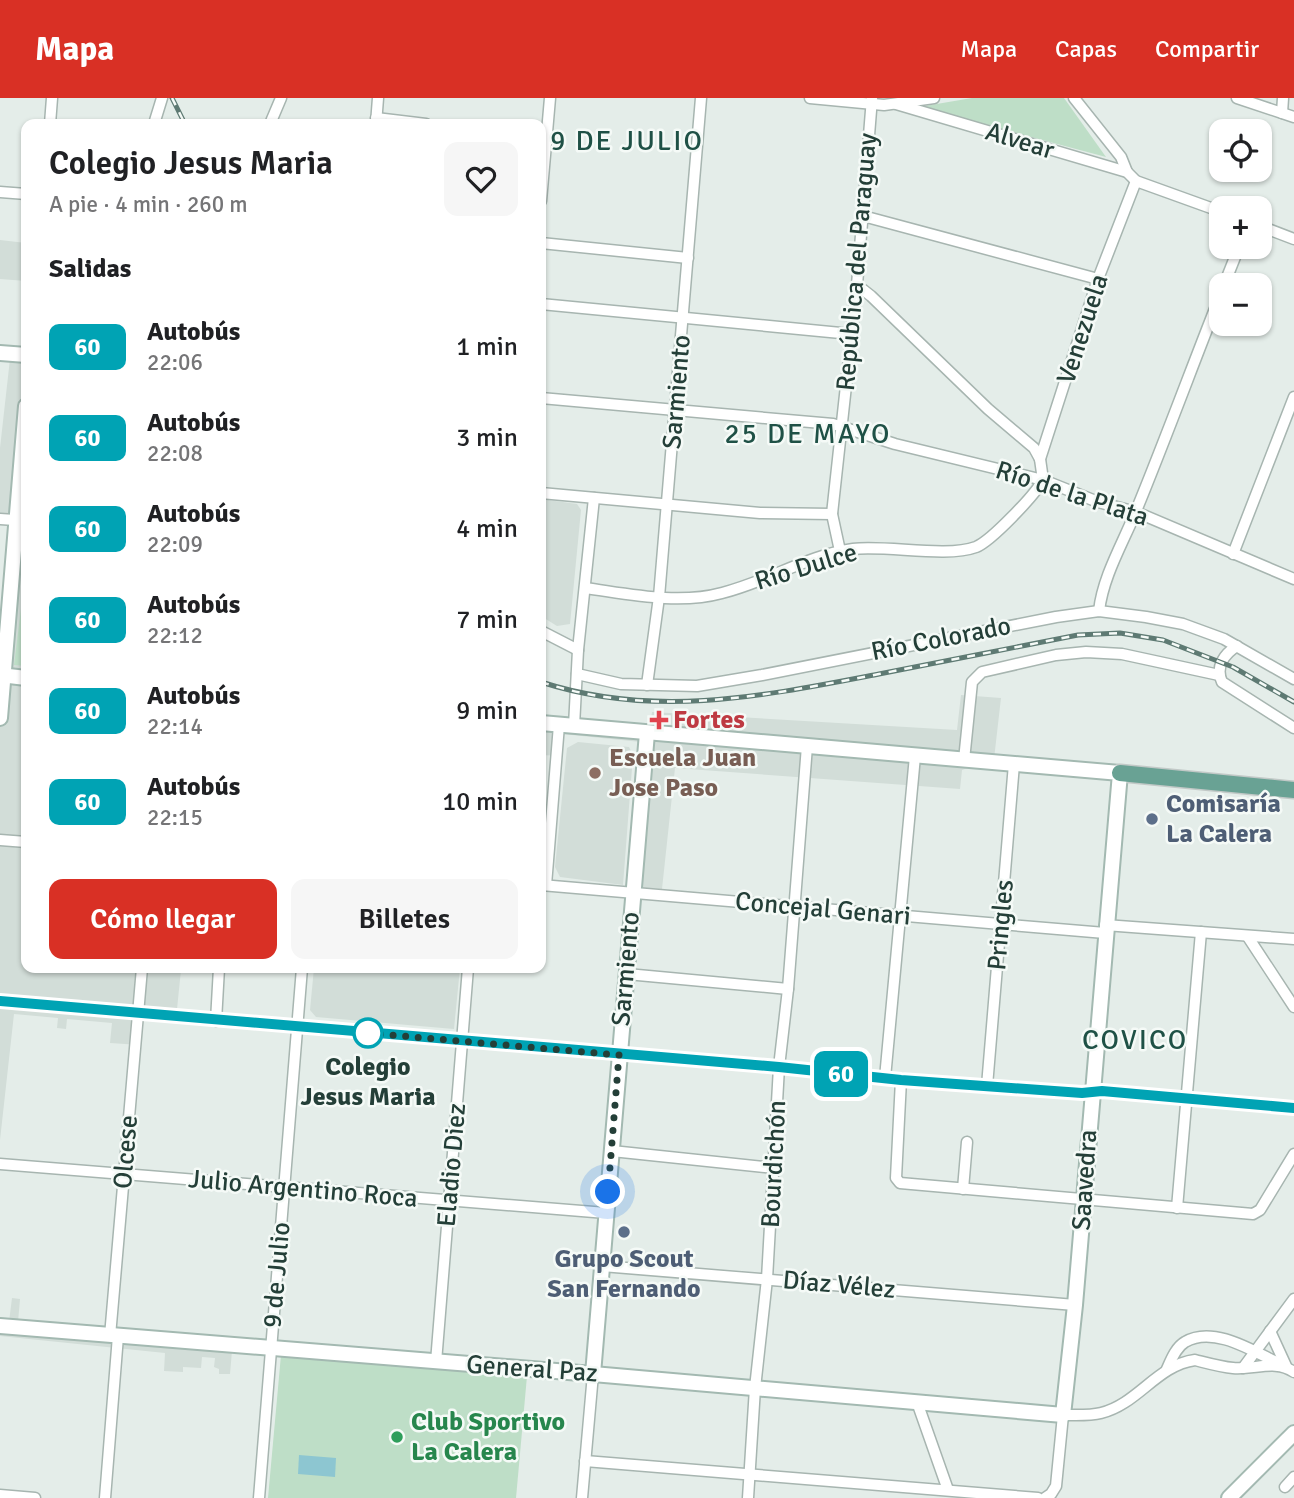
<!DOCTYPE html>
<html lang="es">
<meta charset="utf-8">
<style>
:root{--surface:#fff;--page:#f6f6f6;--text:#202124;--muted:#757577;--accent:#d93025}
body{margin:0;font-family:Signika,sans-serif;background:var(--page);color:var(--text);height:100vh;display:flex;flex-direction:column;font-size:26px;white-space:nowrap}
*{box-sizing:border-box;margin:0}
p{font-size:23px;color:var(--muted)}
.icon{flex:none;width:38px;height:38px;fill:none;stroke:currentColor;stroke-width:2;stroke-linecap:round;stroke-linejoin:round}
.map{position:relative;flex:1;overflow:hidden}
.panel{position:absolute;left:21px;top:21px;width:525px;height:854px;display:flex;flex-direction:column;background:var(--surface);border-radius:14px;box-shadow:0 2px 5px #0004}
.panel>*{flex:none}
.badge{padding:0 14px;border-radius:10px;font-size:24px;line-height:46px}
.controls{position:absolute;left:1209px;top:21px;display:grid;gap:14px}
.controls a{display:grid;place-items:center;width:63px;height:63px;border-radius:14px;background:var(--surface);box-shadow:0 2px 5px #0004;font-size:35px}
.you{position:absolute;width:35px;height:35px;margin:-18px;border:5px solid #fff;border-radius:50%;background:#1a73e8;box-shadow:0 0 0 10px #1a73e833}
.map>.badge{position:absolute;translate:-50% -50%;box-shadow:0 0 0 4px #fff}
h2{padding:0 28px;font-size:26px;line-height:63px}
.round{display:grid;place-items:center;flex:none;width:74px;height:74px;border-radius:14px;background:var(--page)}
.head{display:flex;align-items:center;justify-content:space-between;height:119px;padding:0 28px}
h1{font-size:33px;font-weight:600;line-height:52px}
.cta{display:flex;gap:14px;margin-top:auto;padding:14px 28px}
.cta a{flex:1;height:80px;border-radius:14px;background:var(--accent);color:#fff;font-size:28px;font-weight:600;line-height:80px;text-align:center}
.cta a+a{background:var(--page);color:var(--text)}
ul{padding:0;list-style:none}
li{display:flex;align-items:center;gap:21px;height:91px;padding:0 28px}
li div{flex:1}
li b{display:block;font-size:26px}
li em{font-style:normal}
li .badge{min-width:77px;font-weight:700;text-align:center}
header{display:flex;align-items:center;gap:42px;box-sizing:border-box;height:98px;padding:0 35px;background:var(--accent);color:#fff}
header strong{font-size:33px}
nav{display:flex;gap:38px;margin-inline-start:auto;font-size:24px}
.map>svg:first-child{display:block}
.built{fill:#d2ddd8}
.green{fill:#bedec7}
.water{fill:#8dc6d1}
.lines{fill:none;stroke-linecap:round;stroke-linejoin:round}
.street-casing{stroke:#a7b5b0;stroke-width:13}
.secondary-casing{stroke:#a3b9b1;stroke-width:18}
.primary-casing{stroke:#c2c9c7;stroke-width:19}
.street{stroke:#fff;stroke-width:10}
.secondary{stroke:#fff;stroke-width:14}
.primary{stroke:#69a294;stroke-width:16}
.rail-casing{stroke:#5e7a73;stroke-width:5}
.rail{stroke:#f5faf7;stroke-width:2.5;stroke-dasharray:8;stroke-linecap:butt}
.line-casing{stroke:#fff;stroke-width:16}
.line{stroke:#00a3b4;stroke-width:10}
.walk{stroke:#243f38;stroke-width:7;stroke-dasharray:0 12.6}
.health-dot{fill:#e0444e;stroke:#f5faf7;stroke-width:2.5}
.education-dot{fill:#8d6e63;stroke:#f5faf7;stroke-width:2.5}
.service-dot{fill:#5c6f8a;stroke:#f5faf7;stroke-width:2.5}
.stop-dot{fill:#fff;stroke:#00a3b4;stroke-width:3.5}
.leisure-dot{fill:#2e9e5b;stroke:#f5faf7;stroke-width:2.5}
.labels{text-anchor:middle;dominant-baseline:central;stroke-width:5;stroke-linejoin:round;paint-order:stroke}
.street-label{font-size:26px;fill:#243f38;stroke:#f5faf7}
.health-label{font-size:26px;font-weight:bold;fill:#be3a42;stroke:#f5faf7;text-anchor:start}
.education-label{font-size:26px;font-weight:bold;fill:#785e54;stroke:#f5faf7;text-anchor:start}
.service-label{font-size:26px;font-weight:bold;fill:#4e5e75;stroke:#f5faf7;text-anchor:start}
.stop-label{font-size:26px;font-weight:bold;fill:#243f38;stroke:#f5faf7}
.leisure-label{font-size:26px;font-weight:bold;fill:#27864d;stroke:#f5faf7;text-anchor:start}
.neighbourhood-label{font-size:28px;letter-spacing:2px;fill:#1f5146;stroke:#f5faf7}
</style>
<header>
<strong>Mapa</strong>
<nav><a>Mapa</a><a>Capas</a><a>Compartir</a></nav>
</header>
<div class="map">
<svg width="1294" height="1400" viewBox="0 0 1294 1400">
<rect width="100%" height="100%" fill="#e4ede9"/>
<!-- built -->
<g class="built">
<polygon points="0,142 26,145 26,183 0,181"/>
<polygon points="26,225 26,870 161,870 181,872 177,911 144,909 140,947 110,945 112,925 67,921 66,931 57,930 58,920 14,916 0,1042 0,539 10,419 0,417 0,350 11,252 24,253"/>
<polygon points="541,401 577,406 581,412 570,526 557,528 541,518"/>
<polygon points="961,597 1001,600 994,661 962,672 960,691 675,670 662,791 628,789 641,644 562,636 560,658 541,657 541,619 650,628 652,614 957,632"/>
<polygon points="578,644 629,649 633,657 623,787 560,779 555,769 567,650"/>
<polygon points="314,870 460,870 454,931 316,919 310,912"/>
<polygon points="12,1200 20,1201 18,1224 233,1241 230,1276 219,1276 219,1271 214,1269 215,1260 202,1259 201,1270 183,1269 183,1274 164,1273 165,1255 0,1238 0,1224 9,1224"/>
</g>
<!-- green -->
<g class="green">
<polygon points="972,0 1064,0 1106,59 919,9"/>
<polygon points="22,503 26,504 26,568 14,567"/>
<polygon points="281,1257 527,1278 516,1400 268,1400"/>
</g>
<!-- water -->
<polygon class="water" points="299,1357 336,1360 335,1379 298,1376"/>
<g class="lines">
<!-- street casing -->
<g class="street-casing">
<g id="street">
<polyline points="810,0 884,7 934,0"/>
<polyline points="1074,0 1121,59 1127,74"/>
<polyline points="1237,0 1294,19"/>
<polyline points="896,6 1127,74 1136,83 1222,114"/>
<polyline points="1282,15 1283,0"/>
<polyline points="376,20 426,26"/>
<polyline points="50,26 52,0"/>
<polyline points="154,26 162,0"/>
<polyline points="270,26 281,0"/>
<polyline points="376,26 378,0"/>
<polyline points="0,94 26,96"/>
<polyline points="541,103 550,0"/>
<polyline points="863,118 1098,181"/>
<polyline points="1260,128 1294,141"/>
<polyline points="541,145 688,160"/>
<polyline points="857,187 871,198 988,311 1034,350 1040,361"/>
<polyline points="1224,187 1239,149"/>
<polyline points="541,206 851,236"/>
<polyline points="541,300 833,326 895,346 1043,382 1098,404 1136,414 1294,481"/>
<polyline points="541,395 760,415 832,416"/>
<polyline points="0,421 15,422"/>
<polyline points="840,453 832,416 857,187 872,0"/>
<polyline points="1233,456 1294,299"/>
<path d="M585 490C629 496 678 507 722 495 767 484 808 457 853 451 888 447 946 460 976 449 991 443 1035 397 1043 382L1040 361 1098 181 1136 83"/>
<path d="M1099 513C1103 478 1123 445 1136 413 1166 340 1193 266 1222 193"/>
<polyline points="541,533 578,552"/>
<path d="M1237 548C1224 556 1215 569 1222 584L1294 630"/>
<polyline points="577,576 621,586 697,588 762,577 1056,519 1099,513 1146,519 1183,526 1224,541 1294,581"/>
<polyline points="647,587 659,499 701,0"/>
<polyline points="574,628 578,552 594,400"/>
<polyline points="964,662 972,584 982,574 1056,557 1086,554 1122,556 1219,577"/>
<polyline points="0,742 26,744"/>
<polyline points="541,787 1105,835"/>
<polyline points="546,787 559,627"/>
<polyline points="1105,827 1294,841"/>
<polyline points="1248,839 1294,909"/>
<polyline points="627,876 788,891"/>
<polyline points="0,903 779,969 885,980 1082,995 1102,993 1294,1010"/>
<polyline points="216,923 219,870"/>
<polyline points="885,980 915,658"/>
<polyline points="901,982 896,1080 900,1085 1253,1116 1260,1112 1294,1056"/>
<polyline points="987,988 1014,666"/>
<polyline points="612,1053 774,1070"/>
<polyline points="0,1066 606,1115"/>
<polyline points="963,1091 967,1044"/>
<polyline points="1177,1110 1201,834"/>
<polyline points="602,1168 1075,1207"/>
<polyline points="1270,1233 1286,1268"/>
<polyline points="110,1238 142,870"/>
<polyline points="436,1264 468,870"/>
<polyline points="1243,1270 1294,1201"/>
<path d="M1167 1271C1171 1262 1176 1249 1185 1244 1213 1227 1253 1253 1278 1265"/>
<polyline points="917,1304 948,1392"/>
<polyline points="585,1363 1038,1400"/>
<polyline points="1285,1389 1294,1379"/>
<polyline points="0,1397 35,1400"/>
<polyline points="105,1400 118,1238"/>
<polyline points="259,1400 302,870"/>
<polyline points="582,1400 593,1276"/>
<polyline points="748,1400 755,1290 767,1181 779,969 788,891 807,648"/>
<path d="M1045 1400 1051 1396 1056 1388 1063 1317C1076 1317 1089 1318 1101 1315 1138 1306 1157 1267 1195 1262 1207 1265 1221 1269 1233 1270 1255 1272 1275 1261 1294 1274"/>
</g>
</g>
<!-- secondary casing -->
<g class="secondary-casing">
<g id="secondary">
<polyline points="0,255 26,257"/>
<polyline points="0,577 26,580"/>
<polyline points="0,620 26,308"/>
<polyline points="0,1228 593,1276 1063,1317 1075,1207 1120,675 541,625"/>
<polyline points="593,1276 647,635"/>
<polyline points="1229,1400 1294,1335"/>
</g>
</g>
<!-- primary casing -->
<g class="primary-casing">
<polyline id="primary" points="1120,675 1294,692"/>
</g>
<!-- street -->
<use href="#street" class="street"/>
<!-- secondary -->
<use href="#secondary" class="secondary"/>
<!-- primary -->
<use href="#primary" class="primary"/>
<!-- rail casing -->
<g class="rail-casing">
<g id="rail">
<polyline points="172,0 185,26"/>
<path d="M541 584C655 621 764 598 879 576 945 563 1012 550 1078 537L1120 535 1163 542 1233 569 1294 604"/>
</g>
</g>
<!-- rail -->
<use href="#rail" class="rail"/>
</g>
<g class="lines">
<!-- line casing -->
<g class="line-casing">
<polyline id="line" points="0,903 779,969 901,982 1082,995 1102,993 1294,1010"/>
</g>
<!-- line -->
<use href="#line" class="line"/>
<!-- walk -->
<polyline class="walk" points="368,935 619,957 608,1094"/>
</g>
<!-- markers -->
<path class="health-dot" d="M655.5 611.5h7v7h7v7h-7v7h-7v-7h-7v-7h7z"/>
<circle class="education-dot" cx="595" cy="675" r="7"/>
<g class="service-dot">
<circle cx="1152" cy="721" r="7"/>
<circle cx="624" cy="1134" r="7"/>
</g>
<circle class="stop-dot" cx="368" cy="935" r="14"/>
<circle class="leisure-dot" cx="397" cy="1339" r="7"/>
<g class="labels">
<!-- street labels -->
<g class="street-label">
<text transform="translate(1020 43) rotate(17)">Alvear</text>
<text transform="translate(857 164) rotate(-85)">República del Paraguay</text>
<text transform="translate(1083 231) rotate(-72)">Venezuela</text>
<text transform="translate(677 294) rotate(-85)">Sarmiento</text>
<text transform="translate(1072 396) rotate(18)">Río de la Plata</text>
<text transform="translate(806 469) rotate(-17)">Río Dulce</text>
<text transform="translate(941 541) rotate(-11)">Río Colorado</text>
<text transform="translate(823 811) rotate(5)">Concejal Genari</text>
<text transform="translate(1001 827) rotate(-85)">Pringles</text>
<text transform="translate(626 871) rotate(-85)">Sarmiento</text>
<text transform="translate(126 1054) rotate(-85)">Olcese</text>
<text transform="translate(774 1066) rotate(-87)">Bourdichón</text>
<text transform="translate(452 1067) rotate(-85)">Eladio Diez</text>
<text transform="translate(1085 1082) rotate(-86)">Saavedra</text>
<text transform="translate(303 1091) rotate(5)">Julio Argentino Roca</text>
<text transform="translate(277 1177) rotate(-85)">9 de Julio</text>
<text transform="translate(839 1187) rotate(5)">Díaz Vélez</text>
<text transform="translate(532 1271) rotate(4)">General Paz</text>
</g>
<!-- health labels -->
<g class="health-label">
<text x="673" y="622">Fortes</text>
</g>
<!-- education labels -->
<g class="education-label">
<text x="609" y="660">Escuela Juan<tspan x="609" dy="30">Jose Paso</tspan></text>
</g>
<!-- service labels -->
<g class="service-label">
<text x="1166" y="706">Comisaría<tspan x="1166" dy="30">La Calera</tspan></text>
<text x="624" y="1161" text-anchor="middle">Grupo Scout<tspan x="624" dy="30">San Fernando</tspan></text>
</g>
<!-- stop labels -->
<g class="stop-label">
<text x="368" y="969">Colegio<tspan x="368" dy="30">Jesus Maria</tspan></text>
</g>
<!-- leisure labels -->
<g class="leisure-label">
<text x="411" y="1324">Club Sportivo<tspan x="411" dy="30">La Calera</tspan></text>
</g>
<!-- neighbourhood labels -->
<g class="neighbourhood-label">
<text x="627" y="43">9 DE JULIO</text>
<text x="808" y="336">25 DE MAYO</text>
<text x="1135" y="942">COVICO</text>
</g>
</g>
</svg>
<div class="controls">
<a><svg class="icon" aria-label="locate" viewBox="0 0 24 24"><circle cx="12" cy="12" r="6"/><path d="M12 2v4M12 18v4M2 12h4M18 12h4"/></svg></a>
<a>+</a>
<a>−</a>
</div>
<div class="you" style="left:608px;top:1094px"></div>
<b class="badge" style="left:841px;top:976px;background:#00a3b4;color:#fff">60</b>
<section class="panel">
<div class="head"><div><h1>Colegio Jesus Maria</h1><p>A pie · 4 min · 260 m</p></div><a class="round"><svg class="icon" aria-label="heart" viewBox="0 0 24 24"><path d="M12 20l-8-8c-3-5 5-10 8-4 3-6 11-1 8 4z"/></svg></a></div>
<h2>Salidas</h2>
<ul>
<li><span class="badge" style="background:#00a3b4;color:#fff">60</span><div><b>Autobús</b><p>22:06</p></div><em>1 min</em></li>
<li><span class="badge" style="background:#00a3b4;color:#fff">60</span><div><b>Autobús</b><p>22:08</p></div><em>3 min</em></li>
<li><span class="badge" style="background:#00a3b4;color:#fff">60</span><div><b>Autobús</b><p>22:09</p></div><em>4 min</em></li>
<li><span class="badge" style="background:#00a3b4;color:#fff">60</span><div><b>Autobús</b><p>22:12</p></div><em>7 min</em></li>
<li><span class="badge" style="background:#00a3b4;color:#fff">60</span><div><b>Autobús</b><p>22:14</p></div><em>9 min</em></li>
<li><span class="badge" style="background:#00a3b4;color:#fff">60</span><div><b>Autobús</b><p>22:15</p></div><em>10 min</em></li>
</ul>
<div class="cta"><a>Cómo llegar</a><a>Billetes</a></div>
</section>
</div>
